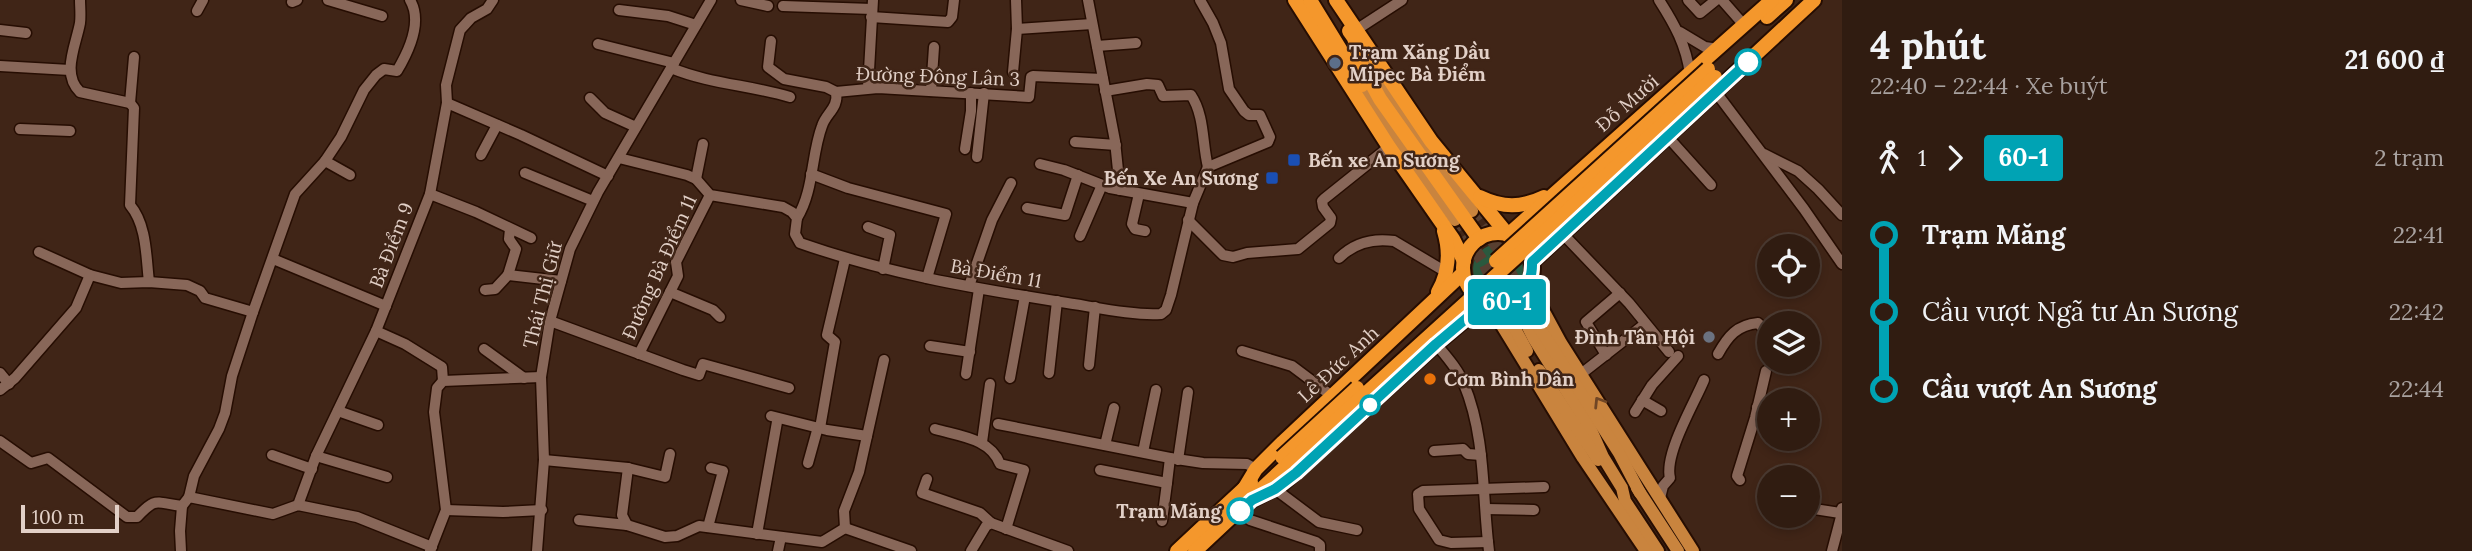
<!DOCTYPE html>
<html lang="vi">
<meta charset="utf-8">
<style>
:root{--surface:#301c11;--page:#38251a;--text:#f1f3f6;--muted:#a8a19f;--line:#4b3a31}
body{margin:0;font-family:Lora,serif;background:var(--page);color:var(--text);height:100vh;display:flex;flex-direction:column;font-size:26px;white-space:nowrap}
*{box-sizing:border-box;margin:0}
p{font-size:23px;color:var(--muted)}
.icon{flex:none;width:38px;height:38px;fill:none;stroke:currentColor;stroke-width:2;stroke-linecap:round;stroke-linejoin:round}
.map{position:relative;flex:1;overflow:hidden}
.sheet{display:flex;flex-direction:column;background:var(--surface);width:630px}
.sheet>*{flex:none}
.badge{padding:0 14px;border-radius:5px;font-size:24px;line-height:46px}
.tools{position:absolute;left:1757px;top:234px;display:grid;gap:14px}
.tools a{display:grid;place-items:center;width:63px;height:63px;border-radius:50%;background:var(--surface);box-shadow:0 4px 10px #0003,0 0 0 2px var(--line);font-size:35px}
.scale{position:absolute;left:21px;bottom:18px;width:98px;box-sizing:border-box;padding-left:7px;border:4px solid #e2d0c7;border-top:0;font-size:19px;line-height:24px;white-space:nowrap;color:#e2d0c7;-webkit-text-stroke:5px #402517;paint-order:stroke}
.map>.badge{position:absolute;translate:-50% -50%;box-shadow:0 0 0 4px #fff}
.legs{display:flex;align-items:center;gap:10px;height:77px;padding:0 28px;font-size:23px}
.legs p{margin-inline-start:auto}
.head{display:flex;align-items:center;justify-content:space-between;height:119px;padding:0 28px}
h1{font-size:38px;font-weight:800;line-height:52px}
ul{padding:0 28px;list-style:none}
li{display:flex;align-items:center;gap:24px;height:77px;font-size:26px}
li i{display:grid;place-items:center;width:10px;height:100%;margin:0 9px;background:currentColor}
li i::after{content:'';width:18px;height:18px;margin:-9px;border:5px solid;border-radius:50%;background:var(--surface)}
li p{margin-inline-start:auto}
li:first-child i{background:linear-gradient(#0000 50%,currentColor 0)}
li:last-child i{background:linear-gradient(currentColor 50%,#0000 0)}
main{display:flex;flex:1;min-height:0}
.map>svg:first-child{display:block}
.green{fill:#2a593e}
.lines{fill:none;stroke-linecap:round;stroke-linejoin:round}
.major-tunnel{stroke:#583f31;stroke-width:12;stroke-dasharray:12 6;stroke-linecap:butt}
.minor-casing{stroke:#260d02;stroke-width:13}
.major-casing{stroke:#260d02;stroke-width:16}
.highway-casing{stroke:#260d02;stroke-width:18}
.minor{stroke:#886759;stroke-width:10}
.major{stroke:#c9843e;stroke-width:12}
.highway{stroke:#f4972c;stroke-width:14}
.highway-bridge-casing{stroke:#260d02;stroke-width:18;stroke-linecap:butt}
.highway-bridge{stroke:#f4972c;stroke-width:14}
.oneway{stroke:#704625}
.line-1-casing{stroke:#fff;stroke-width:16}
.line-1{stroke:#00a3b4;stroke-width:10}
.stop-1-dot{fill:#fff;stroke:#00a3b4;stroke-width:3.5}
.service-dot{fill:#5c6f8a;stroke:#402517;stroke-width:2.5}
.transit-dot{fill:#1a4fb4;stroke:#402517;stroke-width:2.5}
.worship-dot{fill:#6b7280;stroke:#402517;stroke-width:2.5}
.food-dot{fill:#e8710a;stroke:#402517;stroke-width:2.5}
.labels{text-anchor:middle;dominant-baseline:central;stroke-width:5;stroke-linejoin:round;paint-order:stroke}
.poi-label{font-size:19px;font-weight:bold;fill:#e2d0c7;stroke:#402517;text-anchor:start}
.street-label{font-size:19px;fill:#e2d0c7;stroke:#402517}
.stop-label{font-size:19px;font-weight:bold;fill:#e2d0c7;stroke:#402517;text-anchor:end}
</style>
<main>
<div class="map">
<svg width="1842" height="551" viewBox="0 0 1842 551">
<rect width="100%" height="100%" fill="#402517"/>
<!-- green -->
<circle class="green" cx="1498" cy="269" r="25"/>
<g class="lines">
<!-- major-tunnel -->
<g class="major-tunnel">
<polyline points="1472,211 1499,250 1532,316"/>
<polyline points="1455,220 1485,265 1514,327"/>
</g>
<!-- minor casing -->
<g class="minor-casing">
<g id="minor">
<path d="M80 0C80 7 81 15 80 23 76 45 61 74 80 92L130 103 134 108 130 205C147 225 146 257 149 282"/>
<polyline points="328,0 382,16"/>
<polyline points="741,0 768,6"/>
<polyline points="1016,0 1017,29"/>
<polyline points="1088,0 1115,141 1120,190"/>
<path d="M1659 0C1675 25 1686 45 1690 74"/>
<polyline points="1688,0 1700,13 1716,0"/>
<polyline points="1722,0 1744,25"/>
<polyline points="292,2 297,0"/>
<polyline points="783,6 872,9"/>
<polyline points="619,10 668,16 696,25"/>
<polyline points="197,11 203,0"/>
<polyline points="871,17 948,22 952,17 954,0"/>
<polyline points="0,30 26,33"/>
<polyline points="1356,30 1402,0"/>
<polyline points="1680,32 1705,47 1718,49"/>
<path d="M771 41 768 67 784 79 826 87 836 92C839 108 826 113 822 126 811 155 814 191 797 218"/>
<polyline points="598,44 674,63"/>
<polyline points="1097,46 1136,43"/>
<polyline points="0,66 70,70"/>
<path d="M671 68C710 84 750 85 790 97"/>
<polyline points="1013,72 1017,29 1092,24"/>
<polyline points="868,88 873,0"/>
<polyline points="931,91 934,47"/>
<path d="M1105 91 1147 84 1158 85 1163 96 1191 95C1205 116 1202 144 1208 167"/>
<polyline points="1715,91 1804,209 1842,264"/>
<polyline points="836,92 878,88 1029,97 1031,77 1033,76 1103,79"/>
<polyline points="590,98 605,113 636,127"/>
<polyline points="130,103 134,57"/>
<polyline points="447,103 521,135 608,176"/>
<polyline points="20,129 70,131"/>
<polyline points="1667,136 1711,185"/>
<polyline points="1075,142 1116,145"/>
<polyline points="965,149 971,111 971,93"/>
<polyline points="1764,154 1798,171 1818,189 1842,215"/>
<polyline points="481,155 497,125"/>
<polyline points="977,157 984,93"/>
<path d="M619 158 687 175 696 179 710 195 783 207 792 212 797 218 795 234 800 243C885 273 972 288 1061 302 1090 306 1132 316 1161 314L1166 310 1171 295 1193 203 1208 167 1268 142 1270 137 1260 115H1249L1244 111 1229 89 1221 43 1213 23 1200 0"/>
<polyline points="325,161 350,175"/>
<polyline points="1040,164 1064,170 1110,188 1193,203"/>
<polyline points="525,173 593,201"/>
<polyline points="811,174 848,188 946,214 927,278"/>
<polyline points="696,179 703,144"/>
<polyline points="430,194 476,212 531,238"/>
<polyline points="1139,194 1132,224 1135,229 1145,231"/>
<polyline points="1027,208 1065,215 1078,175"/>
<polyline points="1188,220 1223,255 1233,257 1247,253 1298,249 1330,223 1331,218 1323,207 1322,201 1324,199 1389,147"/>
<polyline points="868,227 890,235 883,269"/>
<polyline points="510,229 509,239 516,249 508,275 561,281"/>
<polyline points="1562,233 1629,303 1669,352"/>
<polyline points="1080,236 1102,185"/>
<path d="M39 252 90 275 121 283 149 282 187 285 200 291 205 298 253 312 295 194 325 161 341 137 364 90 376 75 384 69 397 71C409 51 423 22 410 0"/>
<path d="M1339 258C1354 243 1373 238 1394 241L1441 269"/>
<polyline points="273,259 386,306"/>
<polyline points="969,286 992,220 1011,183"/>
<polyline points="485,290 495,289 508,275"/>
<polyline points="670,292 713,310 720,317"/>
<polyline points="550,321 683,370 699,375 703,364 789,388"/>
<polyline points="376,331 405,344 442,367 443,381"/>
<path d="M1436 344C1446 356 1458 369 1464 384 1486 437 1482 495 1489 551"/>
<polyline points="930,346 970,352"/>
<polyline points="484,349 524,378"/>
<polyline points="1242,351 1292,366 1332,396"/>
<polyline points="639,354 678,276 676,262 710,195"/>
<path d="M1718 354C1728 336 1737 325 1758 323L1769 334"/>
<polyline points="1606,355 1586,322 1620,293"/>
<polyline points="1089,365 1095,307"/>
<polyline points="0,373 9,384"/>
<polyline points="1049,373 1057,301"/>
<polyline points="966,374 979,289"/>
<polyline points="1581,374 1645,324"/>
<polyline points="1010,378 1025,296"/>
<polyline points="0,390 15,378 76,308 90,275"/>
<polyline points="1642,400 1661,411"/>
<polyline points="1757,407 1769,411"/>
<polyline points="338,411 378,425"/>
<polyline points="1635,412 1652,385 1678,356"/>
<polyline points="771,416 827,430 867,436"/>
<polyline points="998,424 1170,458 1203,463 1247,464 1256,469"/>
<polyline points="820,428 835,342 827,335 845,259"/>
<path d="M935 429C959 436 990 438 1000 464L1024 470 1006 529"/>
<path d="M0 441 31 463 48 458 127 517H137C157 496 155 503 182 506L189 497 273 514 298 505 357 517 432 547"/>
<polyline points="982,442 990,384"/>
<polyline points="1105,445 1114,408"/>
<polyline points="1434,451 1463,449 1468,454 1481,455"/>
<polyline points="1143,452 1156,390"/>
<polyline points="272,455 312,469"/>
<polyline points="316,456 387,477"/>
<polyline points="544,460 628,468 665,477 670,454"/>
<polyline points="1178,460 1188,392"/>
<polyline points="808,463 818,427"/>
<polyline points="1100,470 1167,483 1170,458"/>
<polyline points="927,479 922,493 980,513 991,523"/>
<polyline points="1740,480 1737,476 1755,418 1766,371"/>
<polyline points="1275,489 1319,522 1357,530"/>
<polyline points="189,497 194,476 219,429 225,413 232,376 253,312"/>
<path d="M1660 498 1663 486 1670 478C1664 454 1694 404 1704 380"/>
<polyline points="298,505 316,456 376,331 430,194 447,103 446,85 460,30 471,18 487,9 493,0"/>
<polyline points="1808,508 1840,513 1842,508"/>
<polyline points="1486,509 1534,510"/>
<polyline points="446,510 503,512 542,510"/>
<polyline points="1240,511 1250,520 1316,542 1320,545 1320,551"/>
<polyline points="579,520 627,525 665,537 677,536 699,526 822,542 845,528 911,551"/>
<polyline points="1162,521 1167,483"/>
<polyline points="627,525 622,515 628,468"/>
<polyline points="708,527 723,471 711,468"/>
<polyline points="845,528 844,511 859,472 884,360"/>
<polyline points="757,534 777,422"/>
<polyline points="1488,542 1451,543 1439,540 1419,509 1418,494 1423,491 1544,487"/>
<polyline points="181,551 180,531 182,506"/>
<polyline points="430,551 446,510 434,412 437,388 443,381 541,377"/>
<polyline points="537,551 544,460 541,377 550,321 570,249 598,192 711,0"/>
<polyline points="778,551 781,537"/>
<polyline points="971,551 986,526 991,523 1068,551"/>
<polyline points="1832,551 1842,513"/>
</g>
</g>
<!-- major casing -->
<g class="major-casing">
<g id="major">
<polyline points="1359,47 1423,145 1472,211"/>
<polyline points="1364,87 1408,155 1455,220"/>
<polyline points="1532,273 1541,306 1561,343 1693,551"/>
<polyline points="1514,299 1534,339 1591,430 1603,457 1622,488 1625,501 1658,551"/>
<polyline points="1487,301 1583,458 1646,551"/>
<polyline points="1532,316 1619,453 1640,493"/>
<polyline points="1514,327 1527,351"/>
<polyline points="1539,370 1598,460"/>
<polyline points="1637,488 1678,551"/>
</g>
</g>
<!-- highway casing -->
<g class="highway-casing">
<g id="highway">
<polyline points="1295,0 1389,147 1453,239 1464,261"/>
<polyline points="1310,0 1362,85"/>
<polyline points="1336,0 1431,141 1508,235"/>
<polyline points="1767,17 1786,0"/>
<polyline points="1349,31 1354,38 1362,66 1380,99 1479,239"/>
<path d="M1480 197C1503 208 1521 208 1544 197"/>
<circle cx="1498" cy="268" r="35"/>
<polyline points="1508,235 1772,0"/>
<polyline points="1532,262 1814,0"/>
<path d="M1438 292C1449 273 1450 251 1444 231"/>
<polyline points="1244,489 1256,469 1283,442 1463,273"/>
<polyline points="1252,500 1281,485 1436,344 1487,301"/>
<polyline points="1177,551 1251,482"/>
<polyline points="1195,551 1288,464"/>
</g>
</g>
<!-- minor -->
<use href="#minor" class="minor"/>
<!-- major -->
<use href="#major" class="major"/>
<!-- highway -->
<use href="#highway" class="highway"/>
<!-- highway-bridge casing -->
<g class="highway-bridge-casing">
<g id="highway-bridge">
<polyline points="1496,261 1708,69"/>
<polyline points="1282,457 1357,388"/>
<polyline points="1288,464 1715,77"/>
</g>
</g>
<!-- highway-bridge -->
<use href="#highway-bridge" class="highway-bridge"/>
</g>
<!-- one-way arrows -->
<defs><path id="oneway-chevron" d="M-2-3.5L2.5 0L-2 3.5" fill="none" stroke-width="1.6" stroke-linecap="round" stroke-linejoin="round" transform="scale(1.75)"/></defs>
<use class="oneway" href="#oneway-chevron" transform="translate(1599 402) rotate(-122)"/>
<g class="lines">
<!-- line-1 casing -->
<g class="line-1-casing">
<path id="line-1" d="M1240 511 1252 500 1275 489 1296 473 1436 344 1487 301C1514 306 1533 289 1532 262L1748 62"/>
</g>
<!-- line-1 -->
<use href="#line-1" class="line-1"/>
</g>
<!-- markers -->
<g class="stop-1-dot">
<circle cx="1748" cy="62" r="12"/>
<circle cx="1370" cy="405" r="9"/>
<circle cx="1240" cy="511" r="12"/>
</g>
<circle class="service-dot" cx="1335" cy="63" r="7"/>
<g class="transit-dot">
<rect x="1287" y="153" width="14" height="14" rx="3.5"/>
<rect x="1265" y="171" width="14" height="14" rx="3.5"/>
</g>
<circle class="worship-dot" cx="1709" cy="337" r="7"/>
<circle class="food-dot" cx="1430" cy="379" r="7"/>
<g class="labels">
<!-- poi labels -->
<g class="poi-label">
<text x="1349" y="52">Trạm Xăng Dầu<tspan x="1349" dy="22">Mipec Bà Điểm</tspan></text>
<text x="1308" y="160">Bến xe An Sương</text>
<text x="1258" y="178" text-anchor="end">Bến Xe An Sương</text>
<text x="1695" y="337" text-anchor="end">Đình Tân Hội</text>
<text x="1444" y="379">Cơm Bình Dân</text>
</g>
<!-- street labels -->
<g class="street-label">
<text transform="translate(938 76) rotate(2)">Đường Đông Lân 3</text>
<text transform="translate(1627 103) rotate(-41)">Đỗ Mười</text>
<text transform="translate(391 245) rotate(-69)">Bà Điểm 9</text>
<text transform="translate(659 267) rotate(-66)">Đường Bà Điểm 11</text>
<text transform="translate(996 273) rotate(10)">Bà Điểm 11</text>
<text transform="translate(542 295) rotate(-76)">Thái Thị Giữ</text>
<text transform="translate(1338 364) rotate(-43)">Lê Đức Anh</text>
</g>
<!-- stop labels -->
<g class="stop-label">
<text x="1221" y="511">Trạm Măng</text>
</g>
</g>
</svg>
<div class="tools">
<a><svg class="icon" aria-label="locate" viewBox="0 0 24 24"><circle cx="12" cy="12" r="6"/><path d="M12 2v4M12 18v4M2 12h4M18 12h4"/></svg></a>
<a><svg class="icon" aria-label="layers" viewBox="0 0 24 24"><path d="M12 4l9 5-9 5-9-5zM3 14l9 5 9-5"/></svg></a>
<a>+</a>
<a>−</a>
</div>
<div class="scale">100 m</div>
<b class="badge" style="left:1507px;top:302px;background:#00a3b4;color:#fff">60-1</b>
</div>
<section class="sheet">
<div class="head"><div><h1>4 phút</h1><p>22:40 – 22:44 · Xe buýt</p></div><b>21 600 ₫</b></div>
<div class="legs"><svg class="icon" aria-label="walk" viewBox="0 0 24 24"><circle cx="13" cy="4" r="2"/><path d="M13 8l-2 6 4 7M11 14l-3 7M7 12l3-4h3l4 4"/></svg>1<svg class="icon" aria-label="forward" viewBox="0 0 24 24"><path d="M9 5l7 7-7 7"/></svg><b class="badge" style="background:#00a3b4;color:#fff">60-1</b><p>2 trạm</p></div>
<ul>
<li><i style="color:#00a3b4"></i><b>Trạm Măng</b><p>22:41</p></li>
<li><i style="color:#00a3b4"></i><span>Cầu vượt Ngã tư An Sương</span><p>22:42</p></li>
<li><i style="color:#00a3b4"></i><b>Cầu vượt An Sương</b><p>22:44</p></li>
</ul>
</section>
</main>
